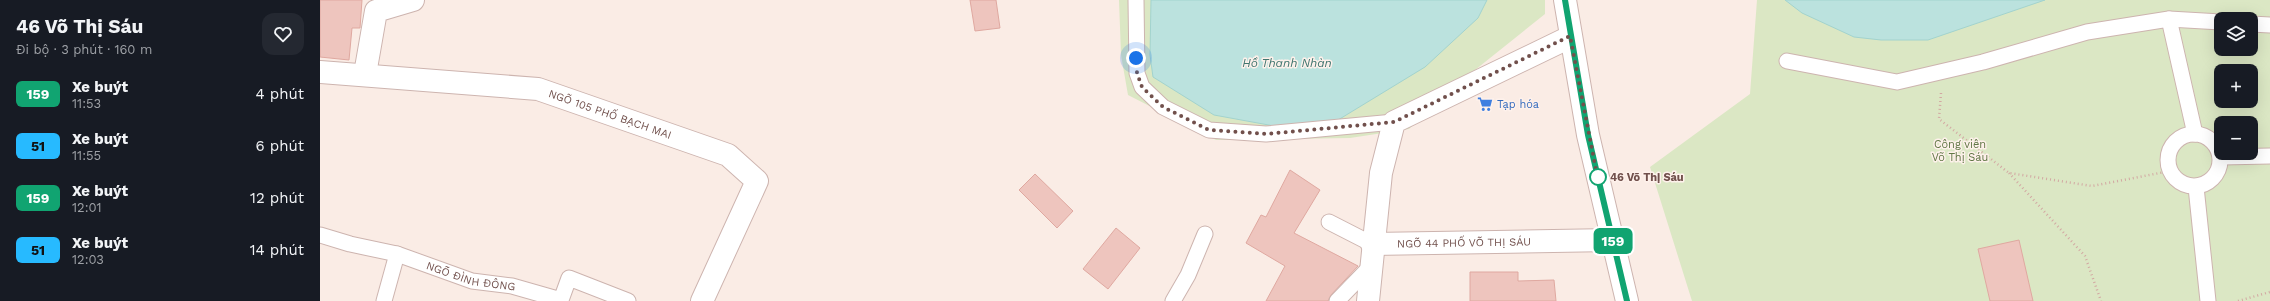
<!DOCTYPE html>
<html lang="vi">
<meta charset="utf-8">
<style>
:root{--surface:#171b24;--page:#242831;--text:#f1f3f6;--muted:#9ea1a6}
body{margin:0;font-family:"Work Sans",sans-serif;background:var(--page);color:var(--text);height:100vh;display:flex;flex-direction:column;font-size:15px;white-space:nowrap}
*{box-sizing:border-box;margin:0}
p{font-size:13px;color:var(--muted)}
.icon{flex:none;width:22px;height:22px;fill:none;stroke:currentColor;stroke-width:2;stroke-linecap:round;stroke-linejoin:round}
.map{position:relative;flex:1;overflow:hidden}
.side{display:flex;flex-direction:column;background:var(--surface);width:320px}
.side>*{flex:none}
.badge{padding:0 8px;border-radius:6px;font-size:14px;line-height:26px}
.fabs{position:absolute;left:1894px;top:12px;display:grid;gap:8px}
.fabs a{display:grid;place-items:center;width:44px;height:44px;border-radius:8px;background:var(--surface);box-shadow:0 4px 16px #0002;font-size:20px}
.you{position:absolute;width:20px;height:20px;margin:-10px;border:3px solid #fff;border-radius:50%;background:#1a73e8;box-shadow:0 0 0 6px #1a73e833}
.map>.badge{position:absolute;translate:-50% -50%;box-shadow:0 0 0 2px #fff}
.round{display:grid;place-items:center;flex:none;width:42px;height:42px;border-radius:12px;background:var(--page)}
.head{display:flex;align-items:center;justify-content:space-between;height:68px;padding:0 16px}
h1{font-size:19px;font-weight:700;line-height:30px}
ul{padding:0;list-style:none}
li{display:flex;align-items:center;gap:12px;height:52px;padding:0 16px}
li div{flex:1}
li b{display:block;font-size:15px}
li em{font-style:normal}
li .badge{min-width:44px;font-weight:700;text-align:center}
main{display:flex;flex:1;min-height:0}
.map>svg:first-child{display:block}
.green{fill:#dbe7c4;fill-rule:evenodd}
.water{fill:#bbe2de;stroke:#a2d3ce}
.building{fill:#eec5be;stroke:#dfa8a0}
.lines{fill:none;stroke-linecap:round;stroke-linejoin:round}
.service-casing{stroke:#cdb4af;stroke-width:17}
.minor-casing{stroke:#cdb4af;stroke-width:24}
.tertiary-casing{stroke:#cdb4af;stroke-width:24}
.path{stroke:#d2a8a2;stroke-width:2.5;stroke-dasharray:1 3;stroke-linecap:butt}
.service{stroke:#fff;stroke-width:15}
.minor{stroke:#fff;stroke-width:22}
.tertiary{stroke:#fff;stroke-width:22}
.line-casing{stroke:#fff;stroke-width:9}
.line{stroke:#11a471;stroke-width:6}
.walk{stroke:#71504c;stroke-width:4;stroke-dasharray:0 7.2}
.stop-dot{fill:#fff;stroke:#11a471;stroke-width:2}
.labels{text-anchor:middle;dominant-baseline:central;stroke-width:3;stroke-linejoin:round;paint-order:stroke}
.shop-label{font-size:11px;fill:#366cbe;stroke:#fef1eb;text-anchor:start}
.street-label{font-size:11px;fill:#71504c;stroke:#fef1eb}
.park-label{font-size:11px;fill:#607645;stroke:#fef1eb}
.stop-label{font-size:11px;font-weight:bold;fill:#71504c;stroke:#fef1eb;text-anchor:start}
.water-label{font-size:12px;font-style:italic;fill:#417670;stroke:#fef1eb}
</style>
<main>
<section class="side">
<div class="head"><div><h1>46 Võ Thị Sáu</h1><p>Đi bộ · 3 phút · 160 m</p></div><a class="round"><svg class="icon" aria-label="heart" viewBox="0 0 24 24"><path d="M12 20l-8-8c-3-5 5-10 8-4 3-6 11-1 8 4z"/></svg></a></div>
<ul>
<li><span class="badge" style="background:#11a471;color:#fff">159</span><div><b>Xe buýt</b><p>11:53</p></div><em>4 phút</em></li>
<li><span class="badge" style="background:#27baff;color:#111">51</span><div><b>Xe buýt</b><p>11:55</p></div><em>6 phút</em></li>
<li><span class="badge" style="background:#11a471;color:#fff">159</span><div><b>Xe buýt</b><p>12:01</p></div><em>12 phút</em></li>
<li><span class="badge" style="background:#27baff;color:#111">51</span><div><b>Xe buýt</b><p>12:03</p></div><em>14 phút</em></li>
</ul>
</section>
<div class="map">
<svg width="1950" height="301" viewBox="0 0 1950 301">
<rect width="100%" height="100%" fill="#faece5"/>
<!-- green -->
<g class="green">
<polygon points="799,0 1225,0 1225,14 1150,74 1089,129 1030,138 896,140 808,95 801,55"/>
<path d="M1437 0H1950V301H1372L1330 167 1430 94ZM1901 19H1931V49H1901ZM1901 71H1931V101H1901ZM1901 123H1931V153H1901Z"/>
</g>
<!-- water -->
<g class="water">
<polygon points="831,0 1167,0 1158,18 1105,67 1018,120 965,128 894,115 833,77 830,55"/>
<polygon points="1465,0 1725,0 1608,40 1561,40 1534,37 1482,13"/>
</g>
<!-- building -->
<g class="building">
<polygon points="0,0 42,0 40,28 32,28 29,60 0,57"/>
<polygon points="650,0 676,0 680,28 655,31"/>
<polygon points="970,170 1000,190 974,233 1038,266 1011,295 1008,301 946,301 965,266 926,243 941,215 946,217"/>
<polygon points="715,174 753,211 737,228 699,190"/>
<polygon points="796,228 820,248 788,289 763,269"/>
<polygon points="1699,240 1713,301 1670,301 1658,249"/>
<polygon points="1150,272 1198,272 1198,281 1234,280 1236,301 1150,301"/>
</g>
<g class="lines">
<!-- service casing -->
<g class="service-casing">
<g id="service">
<polyline points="816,0 817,73 822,87 843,107 889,130 946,134 1074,122"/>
<polyline points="1849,19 1875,134"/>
<polyline points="1931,24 1950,25"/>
<polyline points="1467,61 1577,82 1663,62 1767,32 1849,19 1901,22"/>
<circle cx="1874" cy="160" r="26"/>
<polyline points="1901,157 1950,156"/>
<polyline points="1876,187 1888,301"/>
<polyline points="1009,222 1052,244"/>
<path id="s1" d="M0 235 30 244 77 254 152 281 192 286 241 300 249 278 308 301"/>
<polyline points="64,301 77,254"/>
<polyline points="853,301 868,275 885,234"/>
<polyline points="1017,301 1050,267"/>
</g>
</g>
<!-- minor casing -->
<g class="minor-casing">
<g id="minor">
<path id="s2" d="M0 72 218 89 408 155 437 181 382 301"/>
<polyline points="45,74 56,11 93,0"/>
<path id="s3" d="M1052 244 1292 240"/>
<polyline points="1048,301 1061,173 1074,122 1250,37"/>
</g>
</g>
<!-- tertiary casing -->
<g class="tertiary-casing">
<polyline id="tertiary" points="1245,0 1268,135 1307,301"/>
</g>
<!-- path -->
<g class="path">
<polyline points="1621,93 1619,119 1689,173 1772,186 1850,171"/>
<polyline points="1689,173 1765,256 1781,301"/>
<polyline points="1918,301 1950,292"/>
</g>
<!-- service -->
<use href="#service" class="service"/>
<!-- minor -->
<use href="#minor" class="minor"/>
<!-- tertiary -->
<use href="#tertiary" class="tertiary"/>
</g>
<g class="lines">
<!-- line casing -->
<g class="line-casing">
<polyline id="line" points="1245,0 1268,135 1307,301"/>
</g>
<!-- line -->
<use href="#line" class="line"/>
<!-- walk -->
<polyline class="walk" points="816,58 817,73 822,87 843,107 889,130 946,134 1074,122 1250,36 1278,180 1278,177"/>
</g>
<!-- icons -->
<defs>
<g id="supermarket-bare" transform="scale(1.2)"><path d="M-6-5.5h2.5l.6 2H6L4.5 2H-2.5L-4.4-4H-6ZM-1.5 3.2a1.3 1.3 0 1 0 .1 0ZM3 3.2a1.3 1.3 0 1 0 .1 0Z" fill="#3f7fe0" stroke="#fef1eb" stroke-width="2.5" paint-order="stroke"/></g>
</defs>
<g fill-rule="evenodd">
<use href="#supermarket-bare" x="1165" y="104"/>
</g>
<!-- markers -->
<circle class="stop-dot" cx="1278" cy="177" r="8"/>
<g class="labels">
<!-- shop labels -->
<g class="shop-label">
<text x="1177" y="104">Tạp hóa</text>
</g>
<!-- street labels -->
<g class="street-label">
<text stroke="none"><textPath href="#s2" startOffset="295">NGÕ 105 PHỐ BẠCH MAI</textPath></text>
<text stroke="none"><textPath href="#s3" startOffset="92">NGÕ 44 PHỐ VÕ THỊ SÁU</textPath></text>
<text stroke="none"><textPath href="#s1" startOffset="157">NGÕ ĐÌNH ĐÔNG</textPath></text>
</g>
<!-- park labels -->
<g class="park-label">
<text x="1640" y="144">Công viên<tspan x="1640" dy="13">Võ Thị Sáu</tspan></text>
</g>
<!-- stop labels -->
<g class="stop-label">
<text x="1290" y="177">46 Võ Thị Sáu</text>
</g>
<!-- water labels -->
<g class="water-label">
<text x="967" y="63">Hồ Thanh Nhàn</text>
</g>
</g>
</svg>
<div class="fabs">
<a><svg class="icon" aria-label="layers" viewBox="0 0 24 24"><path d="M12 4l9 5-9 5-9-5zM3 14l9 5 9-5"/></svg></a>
<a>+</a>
<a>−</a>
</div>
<div class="you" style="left:816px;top:58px"></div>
<b class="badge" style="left:1293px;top:241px;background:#11a471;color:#fff">159</b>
</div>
</main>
